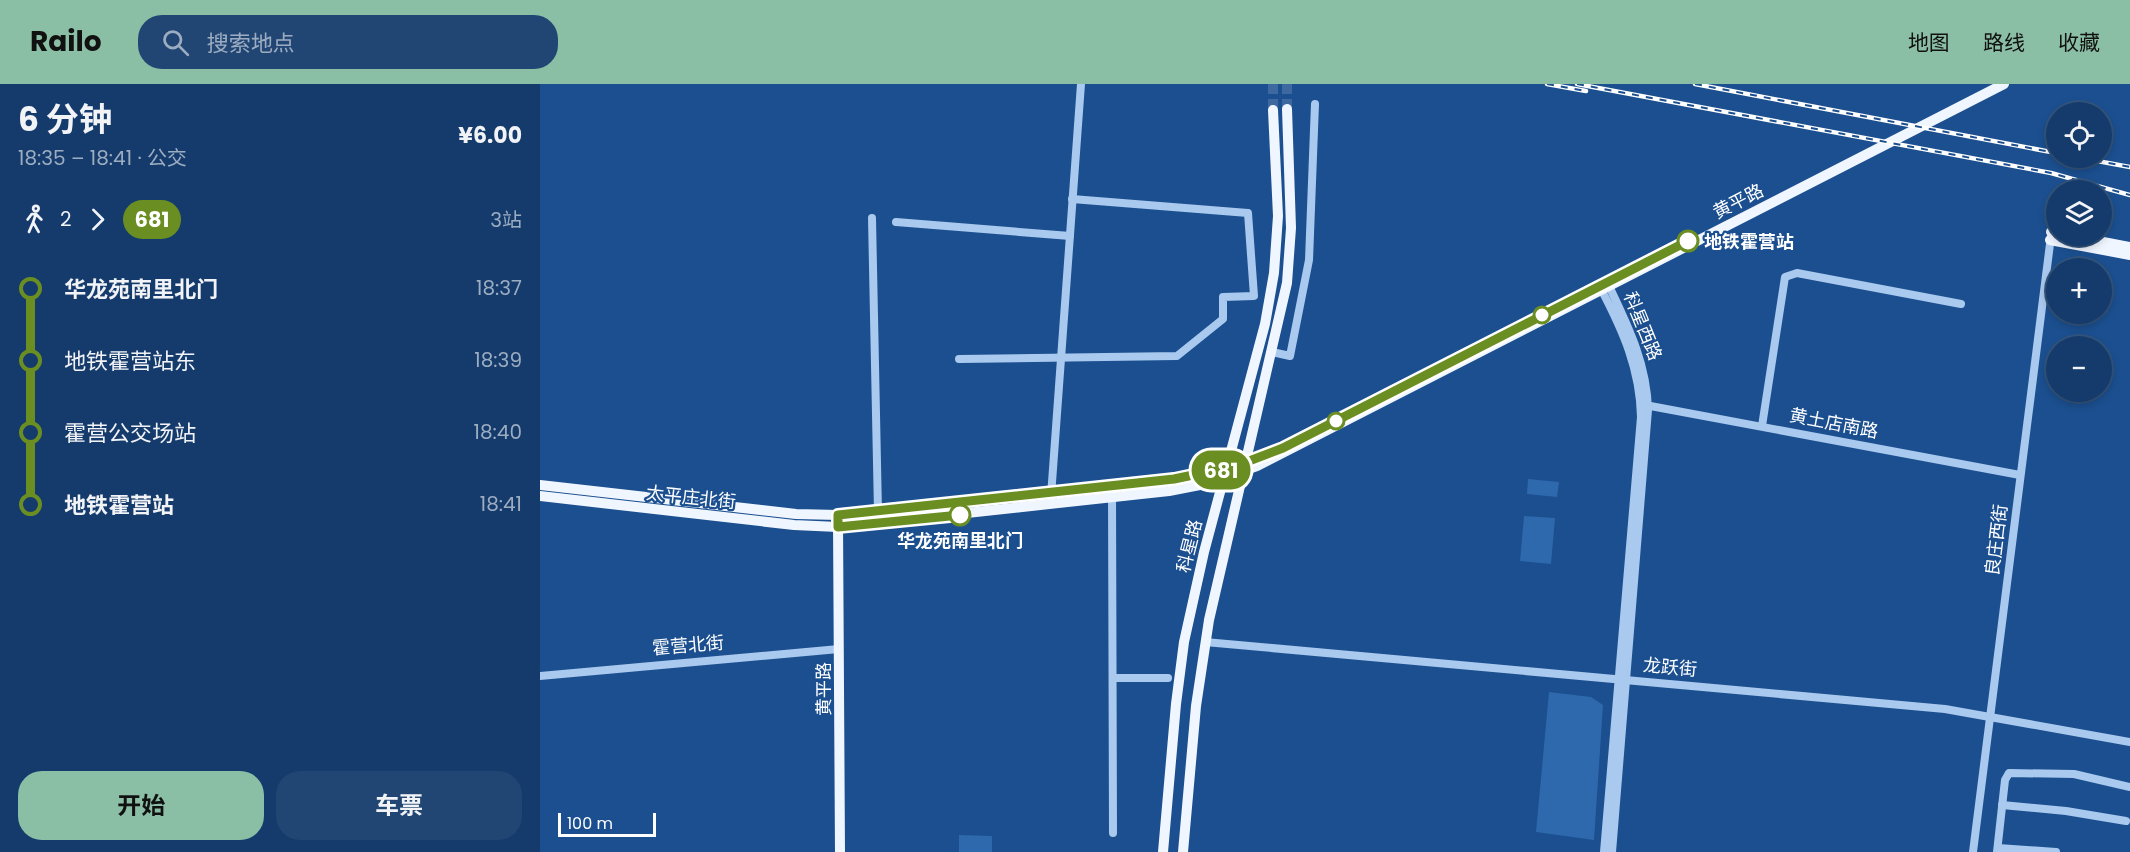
<!DOCTYPE html>
<html lang="zh">
<meta charset="utf-8">
<style>
:root{--surface:#143b6b;--page:#214673;--text:#f1f3f6;--muted:#9dadc1;--line:#33557e;--accent:#8abfa5}
body{margin:0;font-family:Poppins,"Noto Sans SC",sans-serif;background:var(--page);color:var(--text);height:100vh;display:flex;flex-direction:column;font-size:22px;white-space:nowrap}
*{box-sizing:border-box;margin:0}
p{font-size:20px;color:var(--muted)}
.icon{flex:none;width:33px;height:33px;fill:none;stroke:currentColor;stroke-width:2;stroke-linecap:round;stroke-linejoin:round}
.map{position:relative;flex:1;overflow:hidden}
.drawer{display:flex;flex-direction:column;background:var(--surface);width:540px}
.drawer>*{flex:none}
.badge{padding:0 12px;border-radius:20px;font-size:21px;line-height:39px}
.tools{position:absolute;left:1506px;top:18px;display:grid;gap:12px}
.tools a{display:grid;place-items:center;width:66px;height:66px;border-radius:50%;background:var(--surface);box-shadow:0 3px 9px #0003,0 0 0 2px var(--line);font-size:30px}
.scale{position:absolute;left:18px;bottom:15px;width:98px;box-sizing:border-box;padding-left:6px;border:3px solid #fff;border-top:0;font-size:16px;line-height:21px;white-space:nowrap;color:#fff;-webkit-text-stroke:4px #1b4f8f;paint-order:stroke}
.map>.badge{position:absolute;translate:-50% -50%;box-shadow:0 0 0 3px #fff}
.legs{display:flex;align-items:center;gap:9px;height:66px;padding:0 18px;font-size:20px}
.legs p{margin-inline-start:auto}
.headline{display:flex;align-items:center;justify-content:space-between;height:102px;padding:0 18px}
h1{font-size:33px;font-weight:700;line-height:45px}
.cta{display:flex;gap:12px;margin-top:auto;padding:12px 18px}
.cta a{flex:1;height:69px;border-radius:24px;background:var(--accent);color:#111;font-size:24px;font-weight:700;line-height:69px;text-align:center}
.cta a+a{background:var(--page);color:var(--text)}
ul{padding:0 18px;list-style:none}
li{display:flex;align-items:center;gap:21px;height:72px;font-size:22px}
li i{display:grid;place-items:center;width:9px;height:100%;margin:0 8px;background:currentColor}
li i::after{content:'';width:15px;height:15px;margin:-8px;border:4px solid;border-radius:50%;background:var(--surface)}
li p{margin-inline-start:auto}
li:first-child i{background:linear-gradient(#0000 50%,currentColor 0)}
li:last-child i{background:linear-gradient(currentColor 50%,#0000 0)}
header{display:flex;align-items:center;gap:36px;box-sizing:border-box;height:84px;padding:0 30px;background:var(--accent);color:#111}
header strong{font-size:28px}
nav{display:flex;gap:33px;margin-inline-start:auto;font-size:21px}
.search{width:420px;height:54px;background:var(--page);display:flex;align-items:center;gap:15px;box-sizing:border-box;padding:0 21px;border-radius:24px;color:var(--muted);font-size:22px}
main{display:flex;flex:1;min-height:0}
.map>svg:first-child{display:block}
.park{fill:#2e69ad}
.lines{fill:none;stroke-linecap:round;stroke-linejoin:round}
.major-tunnel{stroke:#3d69a0;stroke-width:10;stroke-dasharray:10 5;stroke-linecap:butt}
.minor{stroke:#a9c9ee;stroke-width:8}
.major{stroke:#f0f6ff;stroke-width:10}
.rail-casing{stroke:#fff;stroke-width:4.5}
.rail{stroke:#1b4f8f;stroke-width:2;stroke-dasharray:7;stroke-linecap:butt}
.line-1-casing{stroke:#fff;stroke-width:14}
.line-1{stroke:#6b8e23;stroke-width:9}
.stop-1-dot{fill:#fff;stroke:#6b8e23;stroke-width:3}
.labels{text-anchor:middle;dominant-baseline:central;stroke-width:4.5;stroke-linejoin:round;paint-order:stroke}
.street-label{font-size:18px;fill:#fff;stroke:#1b4f8f}
.stop-label{font-size:18px;font-weight:bold;fill:#fff;stroke:#1b4f8f;text-anchor:start}
</style>
<header>
<strong>Railo</strong>
<div class="search"><svg class="icon" aria-label="search" viewBox="0 0 24 24"><circle cx="10" cy="10" r="6"/><path d="M15 15l6 6"/></svg>搜索地点</div>
<nav><a>地图</a><a>路线</a><a>收藏</a></nav>
</header>
<main>
<section class="drawer">
<div class="headline"><div><h1>6 分钟</h1><p>18:35 – 18:41 · 公交</p></div><b>¥6.00</b></div>
<div class="legs"><svg class="icon" aria-label="walk" viewBox="0 0 24 24"><circle cx="13" cy="4" r="2"/><path d="M13 8l-2 6 4 7M11 14l-3 7M7 12l3-4h3l4 4"/></svg>2<svg class="icon" aria-label="forward" viewBox="0 0 24 24"><path d="M9 5l7 7-7 7"/></svg><b class="badge" style="background:#6b8e23;color:#fff">681</b><p>3站</p></div>
<ul>
<li><i style="color:#6b8e23"></i><b>华龙苑南里北门</b><p>18:37</p></li>
<li><i style="color:#6b8e23"></i><span>地铁霍营站东</span><p>18:39</p></li>
<li><i style="color:#6b8e23"></i><span>霍营公交场站</span><p>18:40</p></li>
<li><i style="color:#6b8e23"></i><b>地铁霍营站</b><p>18:41</p></li>
</ul>
<div class="cta"><a>开始</a><a>车票</a></div>
</section>
<div class="map">
<svg width="1590" height="768" viewBox="0 0 1590 768">
<rect width="100%" height="100%" fill="#1b4f8f"/>
<!-- park -->
<g class="park">
<polygon points="988,395 1019,398 1017,413 987,410"/>
<polygon points="984,432 1015,434 1011,480 980,477"/>
<polygon points="1009,608 1051,613 1063,621 1054,756 996,748"/>
<polygon points="419,751 452,752 452,768 419,768"/>
</g>
<g class="lines">
<!-- major-tunnel -->
<g class="major-tunnel">
<polyline points="733,0 733,26"/>
<polyline points="747,0 747,25"/>
</g>
<!-- minor -->
<g class="minor">
<polyline points="332,134 338,428"/>
<polyline points="356,138 530,152"/>
<polyline points="732,268 750,272 769,176 775,20"/>
<polyline points="419,275 637,272 683,235 683,213 714,212 708,129 532,115"/>
<polyline points="1105,321 1480,391"/>
<polyline points="1222,342 1245,193 1257,189 1421,220"/>
<polyline points="572,407 573,749"/>
<polyline points="511,412 541,0"/>
<polyline points="665,558 1405,625 1590,658"/>
<polyline points="0,592 299,565"/>
<polyline points="574,594 628,594"/>
<polyline points="1462,721 1526,727 1586,737"/>
<polyline points="1458,764 1516,768"/>
<path d="M1064 768 1101 333C1100 285 1083 247 1061 205L1063 200 1069 202C1088 242 1107 280 1108 326L1072 768"/>
<polyline points="1433,768 1511,152"/>
<polyline points="1457,768 1465,696 1469,689 1534,690 1590,703"/>
</g>
<!-- major -->
<g class="major">
<polyline points="1511,148 1516,149"/>
<polyline points="1532,152 1590,163"/>
<polyline points="1510,156 1590,171"/>
<polyline points="0,401 256,430 298,431 620,397 662,390 716,376"/>
<polyline points="0,412 254,441 298,443 629,407 670,399 717,382 1464,0"/>
<polyline points="298,438 300,768"/>
<polyline points="623,768 636,620 644,558 664,468 725,240 734,189 738,132 733,26"/>
<polyline points="643,768 656,622 669,536 747,199 751,144 747,25"/>
</g>
<!-- rail casing -->
<g class="rail-casing">
<g id="rail">
<polyline points="1007,0 1046,7"/>
<polyline points="1037,0 1511,89 1590,111"/>
<polyline points="1155,0 1516,69"/>
<polyline points="1541,74 1590,83"/>
</g>
</g>
<!-- rail -->
<use href="#rail" class="rail"/>
</g>
<g class="lines">
<!-- line-1 casing -->
<g class="line-1-casing">
<polyline id="line-1" points="420,431 298,443 298,431 634,395 696,382 743,364 1148,157"/>
</g>
<!-- line-1 -->
<use href="#line-1" class="line-1"/>
</g>
<!-- markers -->
<g class="stop-1-dot">
<circle cx="1148" cy="157" r="10"/>
<circle cx="1002" cy="231" r="8"/>
<circle cx="796" cy="337" r="8"/>
<circle cx="420" cy="431" r="10"/>
</g>
<g class="labels">
<!-- street labels -->
<g class="street-label">
<text transform="translate(1198 117) rotate(-27)">黄平路</text>
<text transform="translate(1103 242) rotate(68)">科星西路</text>
<text transform="translate(1294 339) rotate(11)">黄土店南路</text>
<text transform="translate(151 413) rotate(6)">太平庄北街</text>
<text transform="translate(1456 456) rotate(-83)">良庄西街</text>
<text transform="translate(649 462) rotate(-76)">科星路</text>
<text transform="translate(148 561) rotate(-5)">霍营北街</text>
<text transform="translate(1130 583) rotate(5)">龙跃街</text>
<text transform="translate(283 605) rotate(-90)">黄平路</text>
</g>
<!-- stop labels -->
<g class="stop-label">
<text x="1164" y="157">地铁霍营站</text>
<text x="420" y="456" text-anchor="middle">华龙苑南里北门</text>
</g>
</g>
</svg>
<div class="tools">
<a><svg class="icon" aria-label="locate" viewBox="0 0 24 24"><circle cx="12" cy="12" r="6"/><path d="M12 2v4M12 18v4M2 12h4M18 12h4"/></svg></a>
<a><svg class="icon" aria-label="layers" viewBox="0 0 24 24"><path d="M12 4l9 5-9 5-9-5zM3 14l9 5 9-5"/></svg></a>
<a>+</a>
<a>−</a>
</div>
<div class="scale">100 m</div>
<b class="badge" style="left:681px;top:386px;background:#6b8e23;color:#fff">681</b>
</div>
</main>
